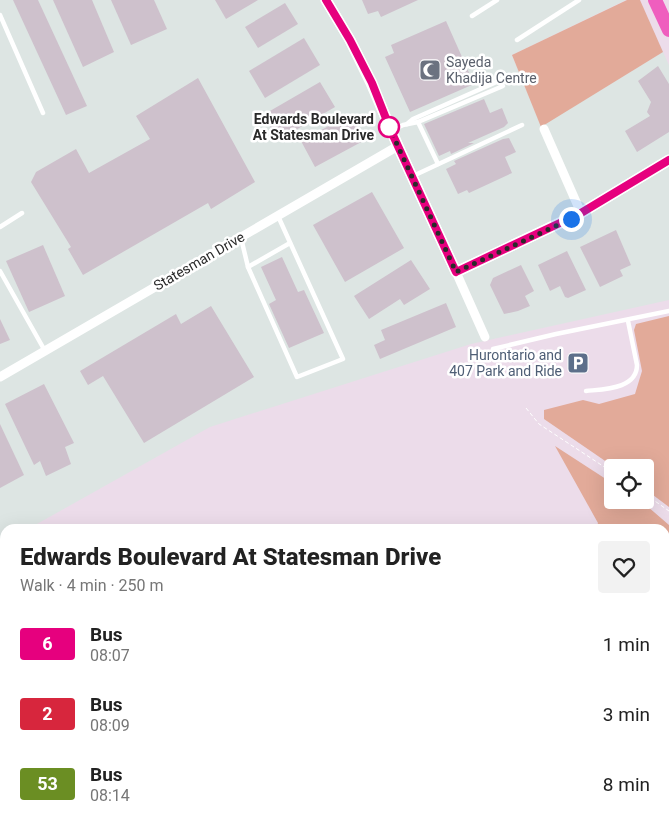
<!DOCTYPE html>
<meta charset="utf-8">
<style>
:root{--surface:#fff;--page:#f2f2f2;--text:#222;--muted:#767676}
body{margin:0;font-family:Roboto,sans-serif;background:var(--page);color:var(--text);height:100vh;display:flex;flex-direction:column;font-size:19px;white-space:nowrap}
*{box-sizing:border-box;margin:0}
p{font-size:16px;color:var(--muted)}
.icon{flex:none;width:28px;height:28px;fill:none;stroke:currentColor;stroke-width:2;stroke-linecap:round;stroke-linejoin:round}
.map{position:relative;flex:1;overflow:hidden}
.side{position:absolute;left:0px;top:524px;width:670px;height:306px;display:flex;flex-direction:column;background:var(--surface);border-radius:15px 15px 0 0;box-shadow:0 5px 20px #0002}
.side>*{flex:none}
.badge{padding:0 10px;border-radius:4px;font-size:18px;line-height:32px}
.tools{position:absolute;left:604px;top:459px;display:grid;gap:10px}
.tools a{display:grid;place-items:center;width:50px;height:50px;border-radius:5px;background:var(--surface);box-shadow:0 5px 20px #0002;font-size:25px}
.you{position:absolute;width:25px;height:25px;margin:-12px;border:4px solid #fff;border-radius:50%;background:#1a73e8;box-shadow:0 0 0 8px #1a73e833}
.map>.badge{position:absolute;translate:-50% -50%;box-shadow:0 0 0 2px #fff}
.round{display:grid;place-items:center;flex:none;width:52px;height:52px;border-radius:5px;background:var(--page)}
.head{display:flex;align-items:center;justify-content:space-between;height:85px;padding:0 20px}
h1{font-size:24px;font-weight:800;line-height:38px}
ul{padding:0;list-style:none}
li{display:flex;align-items:center;gap:15px;height:70px;padding:0 20px}
li div{flex:1}
li b{display:block;font-size:19px}
li em{font-style:normal}
li .badge{min-width:55px;font-weight:700;text-align:center}
.map>svg:first-child{display:block}
.industrial{fill:#dde5e3}
.green{fill:#e2aa99}
.building{fill:#cec1cc}
.lines{fill:none;stroke-linecap:round;stroke-linejoin:round}
.path{stroke:#fff;stroke-width:1;stroke-dasharray:4 2.5;stroke-linecap:butt}
.service{stroke:#fff;stroke-width:4.5}
.minor{stroke:#fff;stroke-width:9}
.tertiary{stroke:#fff;stroke-width:11}
.primary{stroke:#ef5ebe;stroke-width:14}
.line-casing{stroke:#fff;stroke-width:11}
.line{stroke:#e6007e;stroke-width:8}
.walk{stroke:#2a2a2a;stroke-width:5;stroke-dasharray:0 9}
.stop-dot{fill:#fff;stroke:#e6007e;stroke-width:2.5}
.labels{text-anchor:middle;dominant-baseline:central;stroke-width:5;stroke-linejoin:round;paint-order:stroke}
.worship-label{font-size:14px;fill:#5b616d;stroke:#fff;text-anchor:start}
.stop-label{font-size:14px;font-weight:bold;fill:#2a2a2a;stroke:#fff;text-anchor:end}
.street-label{font-size:14px;fill:#2a2a2a;stroke:#fff}
.service-label{font-size:14px;fill:#4e5e75;stroke:#fff;text-anchor:end}
</style>
<div class="map">
<svg width="669" height="829" viewBox="0 0 669 829">
<rect width="100%" height="100%" fill="#ecdcea"/>
<!-- industrial -->
<polygon class="industrial" points="0,0 626,0 512,55 541,126 663,52 669,65 669,300 471,344 210,427 28,529 5,529 5,542 0,544"/>
<!-- green -->
<g class="green">
<polygon points="627,0 640,0 663,52 541,127 512,55"/>
<polygon points="669,316 669,507 645,489 645,468 614,467 544,419 544,410 583,400 599,404 635,394 642,371 634,330 636,324"/>
<polygon points="555,446 612,483 612,500 640,500 669,525 669,580 665,582 665,529 596,529 598,523"/>
<polygon points="669,597 669,828 365,829 362,825 665,825 665,599"/>
</g>
<!-- building -->
<g class="building">
<polygon points="13,0 38,0 87,106 66,115"/>
<polygon points="53,0 92,0 114,52 83,67"/>
<polygon points="111,0 154,0 167,29 131,45"/>
<polygon points="215,0 258,0 226,19"/>
<polygon points="362,0 418,0 381,17 378,11 368,14"/>
<polygon points="285,3 298,24 258,48 245,27"/>
<polygon points="446,21 474,84 410,112 385,57 394,53 391,45"/>
<polygon points="304,38 320,65 265,98 249,71"/>
<polygon points="658,66 669,84 669,132 637,152 625,131 650,116 647,112 651,102 638,81"/>
<polygon points="198,78 255,182 211,209 208,203 83,275 68,249 71,247 31,182 36,172 76,149 89,173 150,139 136,116"/>
<polygon points="320,82 335,107 287,135 283,129 275,134 263,115"/>
<polygon points="484,99 490,113 502,108 508,123 504,127 468,143 474,143 451,154 450,151 439,156 424,124"/>
<polygon points="338,121 342,128 354,121 365,140 315,167 301,141"/>
<polygon points="509,138 516,152 505,157 512,173 469,193 467,190 458,194 446,169 456,164 454,161 503,139"/>
<polygon points="372,192 404,248 345,282 313,225"/>
<polygon points="616,230 631,265 620,270 623,276 600,287 580,247"/>
<polygon points="43,245 65,296 29,312 6,261"/>
<polygon points="567,251 586,290 568,298 565,297 560,286 550,291 538,265"/>
<polygon points="282,257 298,292 304,290 324,333 289,348 269,304 276,300 261,267"/>
<polygon points="411,260 430,289 404,305 400,299 369,319 354,296"/>
<polygon points="521,265 534,291 525,296 530,306 518,311 504,314 490,285 493,278"/>
<polygon points="446,303 456,327 380,359 374,345 385,340 381,330"/>
<polygon points="211,306 254,377 144,443 103,376 88,385 80,371 176,314 181,324"/>
<polygon points="0,319 10,340 0,344"/>
<polygon points="44,384 74,443 65,447 71,464 46,476 40,461 34,465 5,404"/>
<polygon points="0,424 24,475 0,488"/>
</g>
<g class="lines">
<!-- path -->
<g class="path">
<polyline points="526,408 539,424 612,472"/>
<polyline points="645,494 669,511"/>
</g>
<!-- service -->
<g class="service">
<polyline points="0,15 43,113"/>
<polyline points="472,16 497,0"/>
<polyline points="517,40 579,0"/>
<polyline points="418,122 438,164"/>
<polyline points="407,124 413,119 501,80"/>
<polyline points="391,131 403,125 418,122 503,86"/>
<polyline points="413,176 522,125"/>
<polyline points="0,227 22,213"/>
<polyline points="241,238 248,267 297,377 343,359 278,216"/>
<polyline points="248,267 290,243"/>
<polyline points="0,271 45,351"/>
<polyline points="493,349 556,334 669,311"/>
<path d="M586 391C604 389 637 389 637 365L628 321"/>
<polyline points="665,648 669,645"/>
</g>
<!-- minor -->
<g class="minor">
<polyline points="544,129 581,213"/>
<polyline points="456,272 485,337"/>
<polyline points="0,377 398,146"/>
</g>
<!-- tertiary -->
<polyline class="tertiary" points="326,0 350,40 371,83 398,146 456,272 581,213 669,160"/>
<!-- primary -->
<polyline class="primary" points="655,0 669,30"/>
</g>
<g class="lines">
<!-- line casing -->
<g class="line-casing">
<polyline id="line" points="326,0 350,40 372,83 391,131 456,272 581,213 669,160"/>
</g>
<!-- line -->
<use href="#line" class="line"/>
<!-- walk -->
<polyline class="walk" points="389,127 456,272 571,219"/>
</g>
<!-- icons -->
<defs>
<g id="mosque-square" transform="scale(1.125)"><rect x="-9" y="-9" width="18" height="18" rx="4" fill="#6b7280" stroke="#fff"/><path d="M3.5-4.9A6 6 0 1 0 3.5 4.9A5 5 0 1 1 3.5-4.9Z" fill="#fff"/></g>
<g id="parking-square" transform="scale(1.125)"><rect x="-9" y="-9" width="18" height="18" rx="4" fill="#5c6f8a" stroke="#fff"/><path d="M-3.5-5.5H1a3.5 3.5 0 0 1 0 7H-1V5.5H-3.5ZM-1-3.4V-.6H.8a1.4 1.4 0 0 0 0-2.8Z" fill="#fff"/></g>
</defs>
<g fill-rule="evenodd">
<use href="#mosque-square" x="430" y="70"/>
<use href="#parking-square" x="578" y="363"/>
</g>
<!-- markers -->
<circle class="stop-dot" cx="389" cy="127" r="10"/>
<g class="labels">
<!-- worship labels -->
<g class="worship-label">
<text x="446" y="62">Sayeda<tspan x="446" dy="16">Khadija Centre</tspan></text>
</g>
<!-- stop labels -->
<g class="stop-label">
<text x="374" y="119">Edwards Boulevard<tspan x="374" dy="16">At Statesman Drive</tspan></text>
</g>
<!-- street labels -->
<g class="street-label">
<text transform="translate(199 261) rotate(-30)">Statesman Drive</text>
</g>
<!-- service labels -->
<g class="service-label">
<text x="562" y="355">Hurontario and<tspan x="562" dy="16">407 Park and Ride</tspan></text>
</g>
</g>
</svg>
<div class="tools">
<a><svg class="icon" aria-label="locate" viewBox="0 0 24 24"><circle cx="12" cy="12" r="6"/><path d="M12 2v4M12 18v4M2 12h4M18 12h4"/></svg></a>
</div>
<div class="you" style="left:571px;top:219px"></div>
<section class="side">
<div class="head"><div><h1>Edwards Boulevard At Statesman Drive</h1><p>Walk · 4 min · 250 m</p></div><a class="round"><svg class="icon" aria-label="heart" viewBox="0 0 24 24"><path d="M12 20l-8-8c-3-5 5-10 8-4 3-6 11-1 8 4z"/></svg></a></div>
<ul>
<li><span class="badge" style="background:#e6007e;color:#fff">6</span><div><b>Bus</b><p>08:07</p></div><em>1 min</em></li>
<li><span class="badge" style="background:#d7263d;color:#fff">2</span><div><b>Bus</b><p>08:09</p></div><em>3 min</em></li>
<li><span class="badge" style="background:#6b8e23;color:#fff">53</span><div><b>Bus</b><p>08:14</p></div><em>8 min</em></li>
</ul>
</section>
</div>
